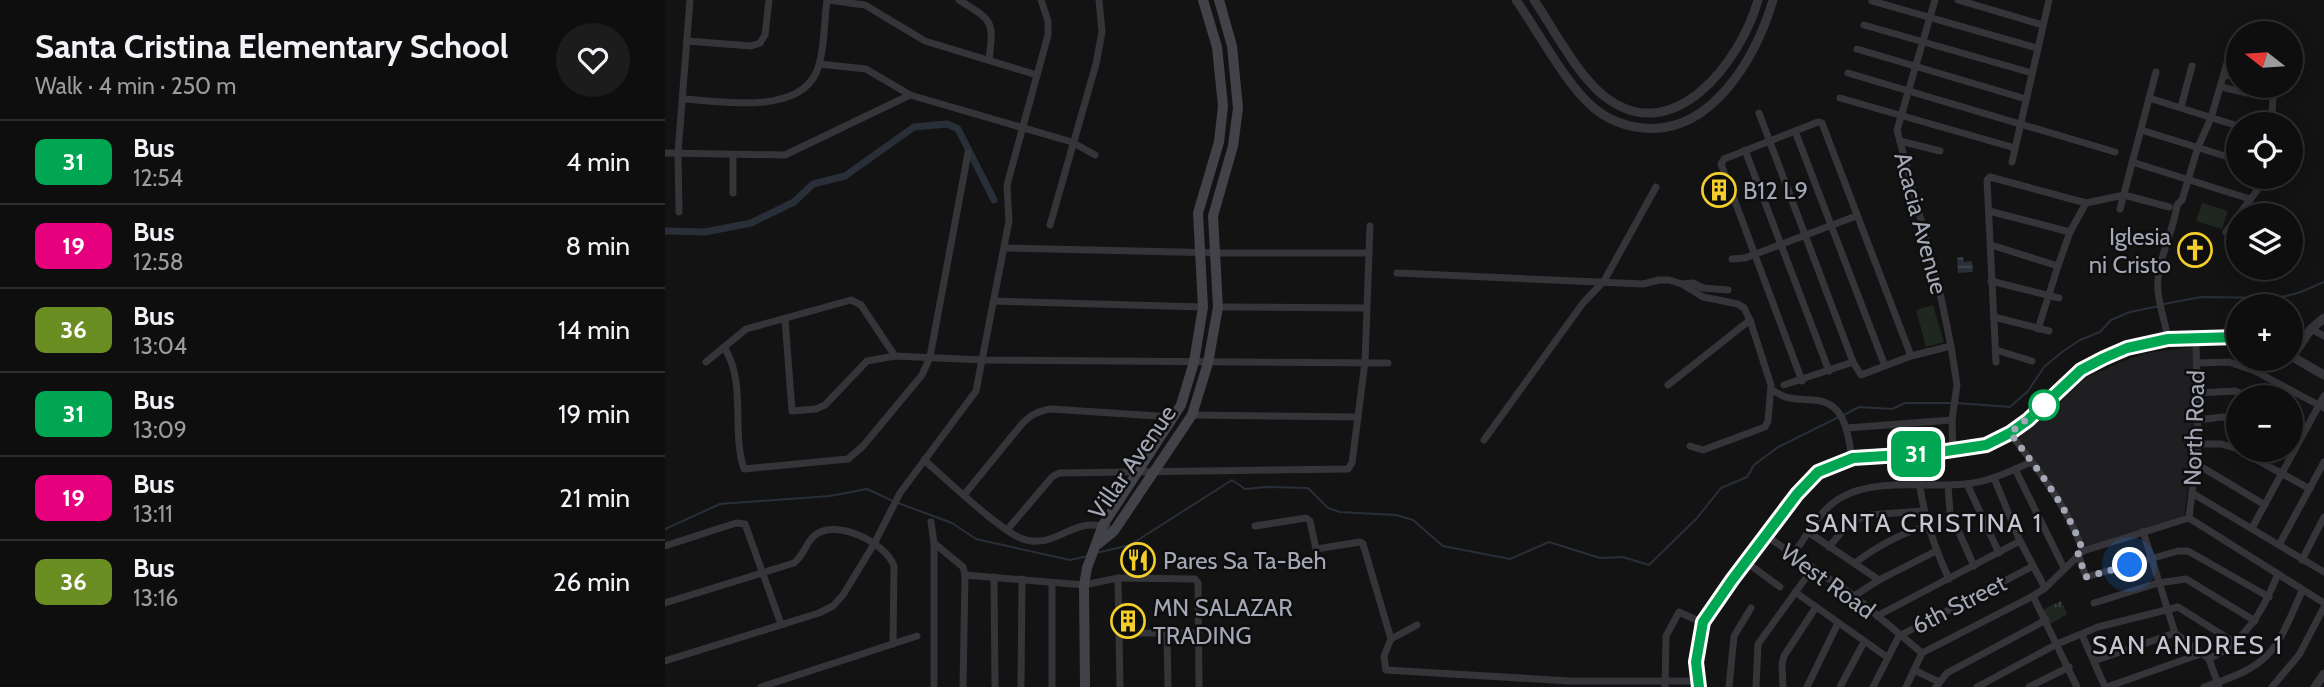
<!DOCTYPE html>
<meta charset="utf-8">
<style>
:root{--surface:#0e0e0f;--page:#1c1c1d;--text:#f1f3f6;--muted:#9b9c9e;--line:#2e2e2f}
body{margin:0;font-family:Cabin,sans-serif;background:var(--page);color:var(--text);height:100vh;display:flex;flex-direction:column;font-size:26px;white-space:nowrap}
*{box-sizing:border-box;margin:0}
p{font-size:23px;color:var(--muted)}
.icon{flex:none;width:38px;height:38px;fill:none;stroke:currentColor;stroke-width:2;stroke-linecap:round;stroke-linejoin:round}
.map{position:relative;flex:1;overflow:hidden}
.side{display:flex;flex-direction:column;background:var(--surface);width:665px}
.side>*{flex:none}
.badge{padding:0 14px;border-radius:10px;font-size:24px;line-height:46px}
.needle{width:46px;rotate:287deg}
.tools{position:absolute;left:1561px;top:21px;display:grid;gap:14px}
.tools a{display:grid;place-items:center;width:77px;height:77px;border-radius:50%;background:var(--surface);box-shadow:0 4px 18px #0003,0 0 0 2px var(--line);font-size:35px}
.you{position:absolute;width:35px;height:35px;margin:-18px;border:5px solid #fff;border-radius:50%;background:#1a73e8;box-shadow:0 0 0 10px #1a73e833}
.map>.badge{position:absolute;translate:-50% -50%;box-shadow:0 0 0 4px #fff}
.round{display:grid;place-items:center;flex:none;width:74px;height:74px;border-radius:37px;background:var(--page)}
.summary{display:flex;align-items:center;justify-content:space-between;height:119px;padding:0 35px}
h1{font-size:33px;font-weight:800;line-height:52px}
ul{padding:0;list-style:none}
li{display:flex;align-items:center;gap:21px;height:84px;padding:0 35px;border-top:2px solid var(--line)}
li div{flex:1}
li b{display:block;font-size:26px}
li em{font-style:normal}
li .badge{min-width:77px;font-weight:700;text-align:center}
main{display:flex;flex:1;min-height:0}
.map>svg:first-child{display:block}
.built{fill:#1f1f21}
.grass{fill:#1f2721}
.park{fill:url(#park-tufts)}
.water{fill:url(#water-rules)}
.lines{fill:none;stroke-linecap:round;stroke-linejoin:round}
.stream{stroke:#292f38;stroke-width:2}
.canal{stroke:#292f38;stroke-width:7}
.minor{stroke:#343439;stroke-width:7}
.tertiary{stroke:#343439;stroke-width:9}
.secondary{stroke:#424249;stroke-width:10}
.line-casing{stroke:#fff;stroke-width:16}
.line{stroke:#00a651;stroke-width:10}
.walk{stroke:#a4a7b5;stroke-width:7;stroke-dasharray:0 12.6}
.stop-dot{fill:#fff;stroke:#00a651;stroke-width:3.5}
.labels{text-anchor:middle;dominant-baseline:central;stroke-width:5;stroke-linejoin:round;paint-order:stroke}
.poi-label{font-size:24px;fill:#a4a7b5;stroke:#0e0e0f;text-anchor:start}
.street-label{font-size:24px;fill:#a4a7b5;stroke:#0e0e0f}
.neighbourhood-label{font-size:26px;letter-spacing:2px;fill:#c5c6d1;stroke:#0e0e0f}
</style>
<main>
<section class="side">
<div class="summary"><div><h1>Santa Cristina Elementary School</h1><p>Walk · 4 min · 250 m</p></div><a class="round"><svg class="icon" aria-label="heart" viewBox="0 0 24 24"><path d="M12 20l-8-8c-3-5 5-10 8-4 3-6 11-1 8 4z"/></svg></a></div>
<ul>
<li><span class="badge" style="background:#00a651;color:#fff">31</span><div><b>Bus</b><p>12:54</p></div><em>4 min</em></li>
<li><span class="badge" style="background:#e6007e;color:#fff">19</span><div><b>Bus</b><p>12:58</p></div><em>8 min</em></li>
<li><span class="badge" style="background:#6b8e23;color:#fff">36</span><div><b>Bus</b><p>13:04</p></div><em>14 min</em></li>
<li><span class="badge" style="background:#00a651;color:#fff">31</span><div><b>Bus</b><p>13:09</p></div><em>19 min</em></li>
<li><span class="badge" style="background:#e6007e;color:#fff">19</span><div><b>Bus</b><p>13:11</p></div><em>21 min</em></li>
<li><span class="badge" style="background:#6b8e23;color:#fff">36</span><div><b>Bus</b><p>13:16</p></div><em>26 min</em></li>
</ul>
</section>
<div class="map">
<svg width="1659" height="687" viewBox="0 0 1659 687">
<defs>
<pattern id="park-tufts" width="24" height="20" patternUnits="userSpaceOnUse" patternTransform="scale(1.75)"><rect width="24" height="20" fill="#1f2721"/><path d="M3 7l-1-3M5 7V3M7 7l1-3M15 17l-1-3M17 17v-4M19 17l1-3" fill="none" stroke="#3d443f"/></pattern>
<pattern id="water-rules" width="6" height="5" patternUnits="userSpaceOnUse" patternTransform="scale(1.75)"><rect width="6" height="5" fill="#292f38"/><path d="M0 2.5h6" fill="none" stroke="#454a53"/></pattern>
</defs>
<rect width="100%" height="100%" fill="#131314"/>
<!-- built -->
<polygon class="built" points="1529,347 1529,431 1519,520 1421,547 1401,506 1351,441 1422,377 1466,358 1488,352"/>
<!-- grass -->
<g class="grass">
<polygon points="1537,203 1563,211 1557,229 1531,221"/>
<polygon points="1268,305 1279,342 1261,347 1251,310"/>
</g>
<!-- park -->
<polygon class="park" points="1396,601 1402,614 1384,625 1377,610"/>
<!-- water -->
<polygon class="water" points="1298,257 1299,262 1307,261 1308,272 1293,273 1292,258"/>
<g class="lines">
<!-- stream -->
<g class="stream">
<polyline points="1499,304 1536,297 1613,298 1636,292 1659,282"/>
<polyline points="1291,403 1345,407 1363,391 1379,367 1397,352 1415,340 1435,332 1446,320 1465,312 1494,306"/>
<polyline points="1179,415 1194,407 1227,409 1240,403 1285,403"/>
<polyline points="233,503 287,523 311,539 405,560 423,556"/>
<polyline points="0,529 55,504 165,496 202,489 228,501"/>
<polyline points="431,553 465,545 567,480 580,489 601,487 643,488 663,508 675,512 731,515 748,520 778,546 845,559 884,542 935,558 958,557 984,565 1032,518 1056,488 1082,477 1089,465 1113,447 1174,417"/>
</g>
<!-- canal -->
<polyline class="canal" points="0,231 40,232 86,223 129,202 148,184 180,176 249,127 282,124 293,129 329,200"/>
<!-- minor -->
<g class="minor">
<polyline points="163,0 200,5 260,41 372,75"/>
<path d="M294 0C328 21 329 20 324 60"/>
<polyline points="1270,0 1232,130 1274,288 1286,346 1292,385 1287,420 1288,450"/>
<polyline points="1293,0 1378,25"/>
<polyline points="1207,1 1372,48"/>
<polyline points="1199,25 1367,73"/>
<polyline points="22,41 86,46 95,43 100,35 104,0"/>
<polyline points="1192,49 1361,99"/>
<polyline points="154,64 201,69 245,95"/>
<polyline points="1183,73 1450,152"/>
<polyline points="1559,76 1573,74"/>
<polyline points="1556,87 1582,93"/>
<polyline points="1175,98 1350,148"/>
<polyline points="1484,98 1573,126"/>
<path d="M19 99C58 101 140 117 154 65 160 44 159 21 162 0"/>
<polyline points="1516,107 1527,66"/>
<polyline points="1094,113 1188,362 1196,375 1246,356 1286,346"/>
<polyline points="1606,124 1609,86"/>
<polyline points="1476,130 1573,160"/>
<polyline points="1130,131 1220,366"/>
<polyline points="1235,141 1275,151"/>
<polyline points="1080,150 1164,371"/>
<polyline points="0,153 120,155 245,95 407,142 430,155"/>
<polyline points="1347,162 1384,0"/>
<polyline points="1467,162 1585,199"/>
<polyline points="68,193 68,156"/>
<polyline points="1455,209 1491,72"/>
<polyline points="1324,211 1405,232 1393,266"/>
<polyline points="14,212 13,153 25,0"/>
<polyline points="385,225 431,64 437,32 434,0"/>
<polyline points="1405,232 1421,203"/>
<polyline points="1561,232 1602,177"/>
<polyline points="1326,245 1393,266 1373,329"/>
<polyline points="340,248 557,253 704,253 700,362 687,463 683,469 394,473 387,477 342,530"/>
<polyline points="704,253 705,226"/>
<polyline points="1067,259 1080,258 1191,216"/>
<polyline points="732,273 978,284 994,280 1004,280 1017,284 1028,283 1038,288 1063,290"/>
<polyline points="1326,281 1394,298"/>
<polyline points="1017,284 1038,297 1073,304 1079,308 1085,320 1106,385 1103,421 1100,427 1038,450 1025,446"/>
<polyline points="329,301 538,307"/>
<polyline points="553,307 701,308"/>
<polyline points="1329,317 1384,331"/>
<polyline points="120,319 127,411 151,409 160,405 202,361 230,356 318,360 723,363"/>
<polyline points="1646,329 1659,336"/>
<path d="M1503 339C1500 320 1491 298 1493 279 1495 254 1509 230 1512 205L1517 200 1533 147 1546 118 1562 63"/>
<path d="M59 347C82 383 66 430 79 469L183 459 198 446 257 375 265 357 303 153"/>
<polyline points="1331,350 1367,361"/>
<polyline points="41,362 81,329 186,300 196,305 230,356"/>
<polyline points="1331,362 1322,180 1325,177 1421,203 1459,195 1504,207"/>
<polyline points="1532,363 1564,362 1590,371 1659,408"/>
<polyline points="1137,381 1056,164 1059,159 1153,122 1157,123 1246,356"/>
<polyline points="1003,385 1085,320"/>
<polyline points="1119,385 1188,362"/>
<path d="M1106 389C1123 401 1128 398 1148 400 1180 401 1183 433 1187 458"/>
<polyline points="1532,393 1570,391 1583,397"/>
<polyline points="527,415 693,417"/>
<polyline points="1626,419 1641,427"/>
<polyline points="1533,420 1557,417 1573,420"/>
<polyline points="1182,428 1287,420"/>
<path d="M1345 433C1374 471 1402 506 1418 551"/>
<polyline points="819,440 918,303 939,281 991,187"/>
<polyline points="1533,444 1557,444 1573,449"/>
<polyline points="1574,450 1645,489"/>
<path d="M1250 454C1256 503 1263 534 1284 579"/>
<path d="M259 460C278 476 340 536 361 540 396 548 411 511 449 531"/>
<polyline points="1530,463 1600,505"/>
<polyline points="1350,469 1399,568"/>
<polyline points="1329,478 1355,541 1380,588"/>
<polyline points="1302,484 1334,553"/>
<polyline points="1283,485 1285,512 1309,566"/>
<polyline points="1527,493 1659,572"/>
<path d="M299 495 356 425C365 415 373 411 386 409L508 417"/>
<polyline points="1524,518 1533,444 1531,337"/>
<polyline points="266,522 269,543 298,567 300,575 419,585 453,578 530,579 533,583 534,687"/>
<polyline points="590,526 641,518 645,521 651,549 695,542 698,544 726,639"/>
<polyline points="1587,528 1659,396"/>
<polyline points="1478,531 1510,633 1544,659 1554,687"/>
<polyline points="1143,532 1214,580"/>
<polyline points="1100,535 1189,596 1257,653"/>
<polyline points="269,543 269,687"/>
<polyline points="1614,545 1659,462"/>
<polyline points="0,546 71,523 80,524 116,624"/>
<polyline points="1164,547 1184,523 1203,515 1258,511"/>
<polyline points="1413,554 1421,577 1513,551 1523,551 1604,597"/>
<path d="M1128 555C1141 536 1156 508 1177 497 1211 478 1262 488 1300 484 1323 482 1346 471 1366 462"/>
<polyline points="1637,560 1659,517"/>
<polyline points="1081,562 1115,587"/>
<path d="M1190 563C1211 547 1237 533 1262 526"/>
<polyline points="329,577 330,687"/>
<polyline points="453,578 455,687"/>
<polyline points="387,583 387,687"/>
<polyline points="1130,592 1222,657"/>
<polyline points="1189,596 1214,580 1271,551"/>
<polyline points="1368,596 1412,687"/>
<path d="M0 603 129 563C140 554 140 544 149 536 170 517 221 543 229 566L228 644"/>
<polyline points="1429,603 1493,583 1521,579 1590,621"/>
<polyline points="1212,616 1355,541"/>
<polyline points="752,625 726,639 719,656 721,670 905,681 1032,681"/>
<polyline points="455,633 534,633"/>
<polyline points="502,633 503,687"/>
<polyline points="1417,635 1440,687"/>
<path d="M1544 659C1581 641 1598 611 1613 574"/>
<polyline points="0,661 154,613 168,606 178,595 209,544 235,493 311,391 344,221 342,185 383,35 383,21 376,0"/>
<polyline points="1429,661 1510,633"/>
<polyline points="1249,670 1274,682"/>
<polyline points="96,687 252,636"/>
<polyline points="298,687 300,575"/>
<polyline points="356,687 357,579"/>
<polyline points="1000,687 1001,636 1014,612 1038,623"/>
<polyline points="1064,687 1069,636 1086,608"/>
<polyline points="1091,687 1093,644 1148,568"/>
<polyline points="1118,687 1117,664 1119,656 1151,607"/>
<polyline points="1142,687 1173,623"/>
<polyline points="1175,687 1199,642"/>
<polyline points="1208,687 1234,636 1368,566"/>
<polyline points="1241,687 1257,653 1368,596 1380,588 1418,551 1524,518 1659,603"/>
<polyline points="1271,687 1282,673 1381,620"/>
<polyline points="1312,687 1392,644 1433,627 1513,607 1570,643"/>
<polyline points="1364,687 1404,667"/>
<polyline points="1442,687 1538,653"/>
<path d="M1539 687C1607 665 1610 653 1637 591"/>
<polyline points="1607,687 1634,655 1659,607"/>
</g>
<!-- tertiary -->
<g class="tertiary">
<path d="M851 0C873 31 901 85 929 108 943 120 960 126 978 128 1047 135 1091 57 1108 0"/>
<path d="M869 0C888 28 913 76 939 96 1008 151 1076 61 1093 0"/>
<polyline points="1626,356 1659,375"/>
<polyline points="1627,357 1646,329 1659,318"/>
<polyline points="1034,687 1031,662 1038,623 1067,580 1132,493 1153,472 1187,458 1268,454 1321,445 1345,433 1363,420 1416,370 1439,358 1462,348 1503,339 1573,337"/>
<polyline points="1650,687 1659,674"/>
</g>
<!-- secondary -->
<g class="secondary">
<polyline points="433,544 449,531 527,415 543,363 553,307 548,216 568,146 573,108 567,46 554,0"/>
<polyline points="420,687 419,585 422,568 438,525 516,405 529,362 538,307 533,213 554,142 558,106 552,47 538,0"/>
</g>
</g>
<g class="lines">
<!-- line casing -->
<g class="line-casing">
<polyline id="line" points="1034,687 1031,662 1038,622 1067,580 1132,494 1153,472 1188,458 1268,453 1321,445 1345,433 1363,420 1416,370 1439,358 1462,348 1503,339 1573,337"/>
</g>
<!-- line -->
<use href="#line" class="line"/>
<!-- walk -->
<path class="walk" d="M1379 405 1345 433C1374 471 1402 506 1418 551L1413 554 1421 577 1465 565"/>
</g>
<!-- icons -->
<defs>
<g id="building-ring" transform="scale(1.75)"><circle r="9.5" fill="#0e0e0f" stroke="#f4cf2b" stroke-width="1.5"/><path d="M-4-6H4V6H1V3H-1V6H-4ZM-2.5-4.3h1.7v1.8h-1.7ZM.8-4.3h1.7v1.8H.8ZM-2.5-1h1.7V.8h-1.7ZM.8-1h1.7V.8H.8Z" fill="#f4cf2b"/></g>
<g id="church-ring" transform="scale(1.75)"><circle r="9.5" fill="#0e0e0f" stroke="#f4cf2b" stroke-width="1.5"/><path d="M-1.2-6h2.4v3.5h3.3v2.4h-3.3V6h-2.4V-.1h-3.3v-2.4h3.3Z" fill="#f4cf2b"/></g>
<g id="restaurant-ring" transform="scale(1.75)"><circle r="9.5" fill="#0e0e0f" stroke="#f4cf2b" stroke-width="1.5"/><path d="M-5-6h1v4h1v-4h1v4h1v-4h1v5L-1.5 .5V6h-2V.5L-5-1ZM5-6V6H3V1.5H1.5Q1.5-4 5-6Z" fill="#f4cf2b"/></g>
</defs>
<g fill-rule="evenodd">
<use href="#building-ring" x="1054" y="190"/>
<use href="#church-ring" x="1530" y="250"/>
<use href="#restaurant-ring" x="473" y="560"/>
<use href="#building-ring" x="463" y="621"/>
</g>
<!-- markers -->
<circle class="stop-dot" cx="1379" cy="405" r="14"/>
<g class="labels">
<!-- poi labels -->
<g class="poi-label">
<text x="1078" y="190">B12 L9</text>
<text x="1506" y="236" text-anchor="end">Iglesia<tspan x="1506" dy="28">ni Cristo</tspan></text>
<text x="498" y="560">Pares Sa Ta-Beh</text>
<text x="488" y="607">MN SALAZAR<tspan x="488" dy="28">TRADING</tspan></text>
</g>
<!-- street labels -->
<g class="street-label">
<text transform="translate(1256 223) rotate(75)">Acacia Avenue</text>
<text transform="translate(1529 428) rotate(-88)">North Road</text>
<text transform="translate(467 462) rotate(-55)">Villar Avenue</text>
<text transform="translate(1163 581) rotate(36)">West Road</text>
<text transform="translate(1294 604) rotate(-27)">6th Street</text>
</g>
<!-- neighbourhood labels -->
<g class="neighbourhood-label">
<text x="1259" y="523">SANTA CRISTINA 1</text>
<text x="1523" y="645">SAN ANDRES 1</text>
</g>
</g>
</svg>
<div class="tools">
<a><svg class="needle" viewBox="-14 -14 28 28"><path d="M0-13l5 13h-10z" fill="#e53935"/><path d="M0 13l5-13h-10z" fill="#9b9c9e"/></svg></a>
<a><svg class="icon" aria-label="locate" viewBox="0 0 24 24"><circle cx="12" cy="12" r="6"/><path d="M12 2v4M12 18v4M2 12h4M18 12h4"/></svg></a>
<a><svg class="icon" aria-label="layers" viewBox="0 0 24 24"><path d="M12 4l9 5-9 5-9-5zM3 14l9 5 9-5"/></svg></a>
<a>+</a>
<a>−</a>
</div>
<div class="you" style="left:1465px;top:565px"></div>
<b class="badge" style="left:1251px;top:454px;background:#00a651;color:#fff">31</b>
</div>
</main>
